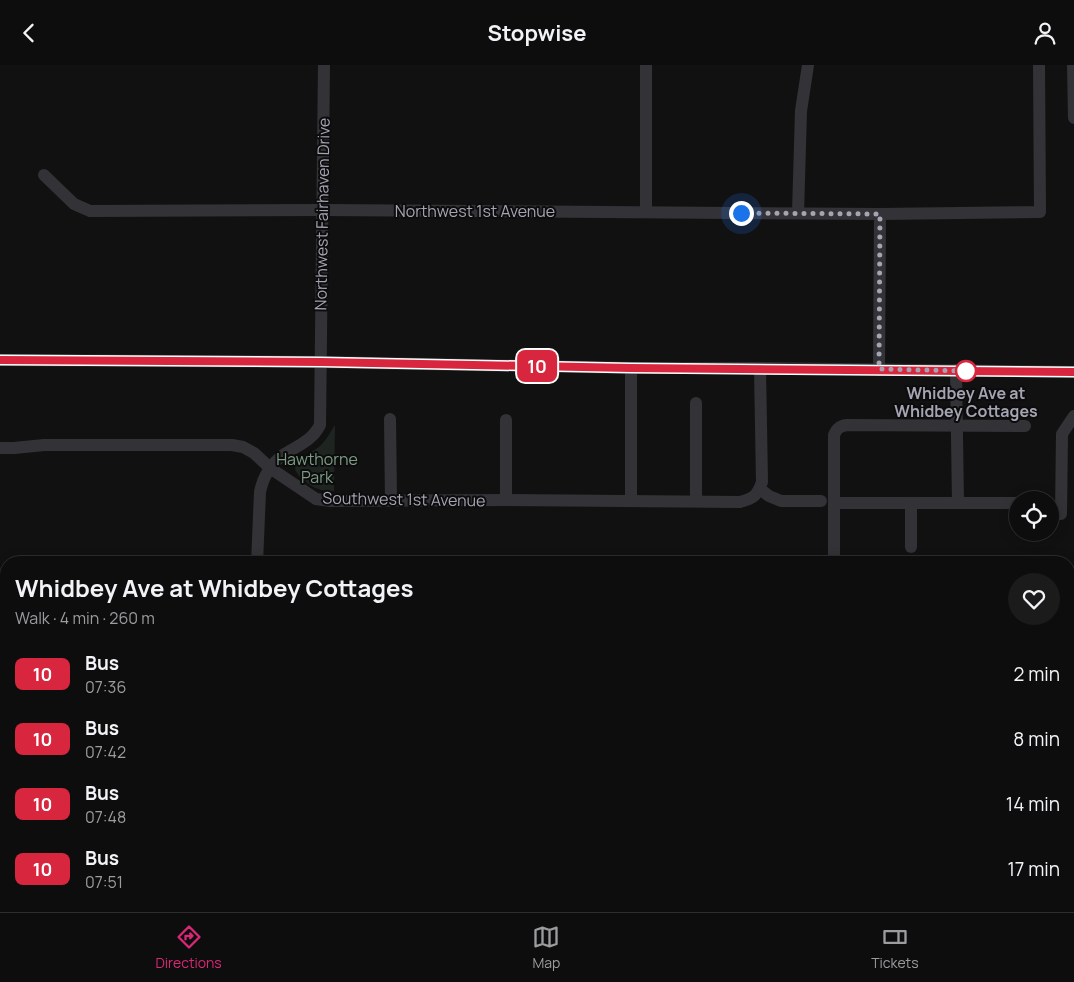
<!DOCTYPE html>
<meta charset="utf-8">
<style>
:root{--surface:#0e0d0e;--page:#1c1b1c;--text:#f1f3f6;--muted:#9b9c9e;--line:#2e2d2e;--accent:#db2777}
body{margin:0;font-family:Manrope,sans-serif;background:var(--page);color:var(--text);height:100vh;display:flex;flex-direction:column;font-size:19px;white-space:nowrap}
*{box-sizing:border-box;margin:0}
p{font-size:16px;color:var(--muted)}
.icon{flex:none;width:28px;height:28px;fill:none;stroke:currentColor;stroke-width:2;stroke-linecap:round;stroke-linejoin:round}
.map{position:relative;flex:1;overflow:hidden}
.details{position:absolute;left:0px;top:491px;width:1075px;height:356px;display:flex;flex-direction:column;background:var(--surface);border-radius:20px 20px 0 0;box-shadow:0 2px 12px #0003,0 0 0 1px var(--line)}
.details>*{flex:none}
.badge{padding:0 10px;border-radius:8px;font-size:18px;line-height:32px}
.controls{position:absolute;left:1009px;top:426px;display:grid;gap:10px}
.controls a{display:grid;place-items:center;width:50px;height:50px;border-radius:50%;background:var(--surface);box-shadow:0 2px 12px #0003,0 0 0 1px var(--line);font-size:25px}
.you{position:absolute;width:25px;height:25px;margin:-12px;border:4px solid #fff;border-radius:50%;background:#1a73e8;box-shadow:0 0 0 8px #1a73e833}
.map>.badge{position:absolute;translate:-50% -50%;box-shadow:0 0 0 2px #fff}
.round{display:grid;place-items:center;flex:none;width:52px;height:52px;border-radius:26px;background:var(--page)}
.overview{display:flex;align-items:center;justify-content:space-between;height:85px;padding:0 15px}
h1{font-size:24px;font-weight:700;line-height:38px}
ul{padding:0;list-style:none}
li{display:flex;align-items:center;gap:15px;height:65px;padding:0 15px}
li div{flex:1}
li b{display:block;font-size:19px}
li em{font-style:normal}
li .badge{min-width:55px;font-weight:700;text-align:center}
header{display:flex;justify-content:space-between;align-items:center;height:65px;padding:0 15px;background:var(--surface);font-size:22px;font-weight:700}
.menu{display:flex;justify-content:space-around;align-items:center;height:70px;border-top:1px solid var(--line);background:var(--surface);font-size:14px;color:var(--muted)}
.menu a{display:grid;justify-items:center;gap:2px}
.menu .active{color:var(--accent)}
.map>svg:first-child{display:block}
.green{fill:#1e2520}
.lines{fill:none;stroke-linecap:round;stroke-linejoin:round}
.minor{stroke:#333337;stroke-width:12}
.line-casing{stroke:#fff;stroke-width:11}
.line{stroke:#d7263d;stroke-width:8}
.walk{stroke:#a4a4b2;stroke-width:5;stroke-dasharray:0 9}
.stop-dot{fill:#fff;stroke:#d7263d;stroke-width:2.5}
.labels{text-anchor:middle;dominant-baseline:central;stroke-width:4;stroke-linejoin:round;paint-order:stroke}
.street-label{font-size:16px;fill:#a4a4b2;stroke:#0d0c0d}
.stop-label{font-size:16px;font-weight:bold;fill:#a4a4b2;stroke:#0d0c0d}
.park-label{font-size:16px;fill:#7c9c86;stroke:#0d0c0d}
</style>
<header><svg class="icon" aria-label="back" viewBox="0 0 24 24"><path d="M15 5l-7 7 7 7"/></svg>Stopwise<svg class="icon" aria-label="person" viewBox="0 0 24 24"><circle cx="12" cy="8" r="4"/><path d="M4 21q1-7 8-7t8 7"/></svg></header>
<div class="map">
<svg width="1074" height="847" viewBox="0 0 1074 847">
<rect width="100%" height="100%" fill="#121112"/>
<!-- green -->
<path class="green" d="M335 360 334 426C322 426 314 424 305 416 280 396 310 392 322 379 327 374 331 366 335 360Z"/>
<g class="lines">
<!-- minor -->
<g class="minor">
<polyline points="1073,0 1074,53"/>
<polyline points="44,110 74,139 90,146 322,145 880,149 1040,147 1039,0"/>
<polyline points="646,147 646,0"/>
<polyline points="798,148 801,46 808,0"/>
<polyline points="0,295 321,297 631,303 760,303 1074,307"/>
<polyline points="631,303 631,436"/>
<polyline points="879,305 880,149"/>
<polyline points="956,305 958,438"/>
<polyline points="696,338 696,436"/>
<polyline points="390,354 391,436"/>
<polyline points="506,355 506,435"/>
<path d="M0 383H14L44 380H232L243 382 254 388 270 403 316 434 330 436 506 435 740 437C754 433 757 431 762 417L760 303"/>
<polyline points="760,424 769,431 781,436 821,436"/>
<polyline points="834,438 1018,438"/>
<polyline points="911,438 911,482"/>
<polyline points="1061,449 1062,369 1074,351"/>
<path d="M834 492V370C837 363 840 361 847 360L1025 361"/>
<path d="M257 498 260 427C263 412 271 399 283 390 297 381 312 376 320 360L324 0"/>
<polyline points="0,511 6,511"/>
<polyline points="0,604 6,606"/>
<polyline points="1070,735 1071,664"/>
<polyline points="1069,779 1074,779"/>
<polyline points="1069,817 1074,817"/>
<polyline points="918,841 919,847"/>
<polyline points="1005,841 1005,847"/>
<polyline points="253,847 253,841"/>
<polyline points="609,847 609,841"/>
</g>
</g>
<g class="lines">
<!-- line casing -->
<g class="line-casing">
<polyline id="line" points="0,295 321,297 631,303 1074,307"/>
</g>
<!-- line -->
<use href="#line" class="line"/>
<!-- walk -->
<polyline class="walk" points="741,148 880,149 879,304 966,306"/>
</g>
<!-- markers -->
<circle class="stop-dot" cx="966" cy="306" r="10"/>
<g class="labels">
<!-- street labels -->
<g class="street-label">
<text x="475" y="146">Northwest 1st Avenue</text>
<text transform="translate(322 149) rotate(-89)">Northwest Fairhaven Drive</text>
<text transform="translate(404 434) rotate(1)">Southwest 1st Avenue</text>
</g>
<!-- stop labels -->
<g class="stop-label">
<text x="966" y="328">Whidbey Ave at<tspan x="966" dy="18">Whidbey Cottages</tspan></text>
</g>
<!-- park labels -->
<g class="park-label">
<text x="317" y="394">Hawthorne<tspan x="317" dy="18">Park</tspan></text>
</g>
</g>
</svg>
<div class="controls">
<a><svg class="icon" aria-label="locate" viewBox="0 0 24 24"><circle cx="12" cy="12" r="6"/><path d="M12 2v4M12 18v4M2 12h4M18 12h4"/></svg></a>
</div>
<div class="you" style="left:741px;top:148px"></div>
<b class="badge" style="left:537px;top:301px;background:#d7263d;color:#fff">10</b>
<section class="details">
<div class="overview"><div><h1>Whidbey Ave at Whidbey Cottages</h1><p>Walk · 4 min · 260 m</p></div><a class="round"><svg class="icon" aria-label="heart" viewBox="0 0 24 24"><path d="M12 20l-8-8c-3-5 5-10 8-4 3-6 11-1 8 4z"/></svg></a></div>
<ul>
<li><span class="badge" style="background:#d7263d;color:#fff">10</span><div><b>Bus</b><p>07:36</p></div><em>2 min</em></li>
<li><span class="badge" style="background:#d7263d;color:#fff">10</span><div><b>Bus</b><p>07:42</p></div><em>8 min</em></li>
<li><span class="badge" style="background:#d7263d;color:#fff">10</span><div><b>Bus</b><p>07:48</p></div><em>14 min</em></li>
<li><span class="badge" style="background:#d7263d;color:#fff">10</span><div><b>Bus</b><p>07:51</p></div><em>17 min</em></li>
</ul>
</section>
</div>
<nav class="menu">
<a class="active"><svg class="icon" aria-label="directions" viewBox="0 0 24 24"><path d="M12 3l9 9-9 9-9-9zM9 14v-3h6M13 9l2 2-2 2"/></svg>Directions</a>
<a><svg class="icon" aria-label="map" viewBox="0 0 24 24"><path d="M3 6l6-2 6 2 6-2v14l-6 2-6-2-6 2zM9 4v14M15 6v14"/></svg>Map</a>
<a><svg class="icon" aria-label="tickets" viewBox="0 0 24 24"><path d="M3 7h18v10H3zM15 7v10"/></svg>Tickets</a>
</nav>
